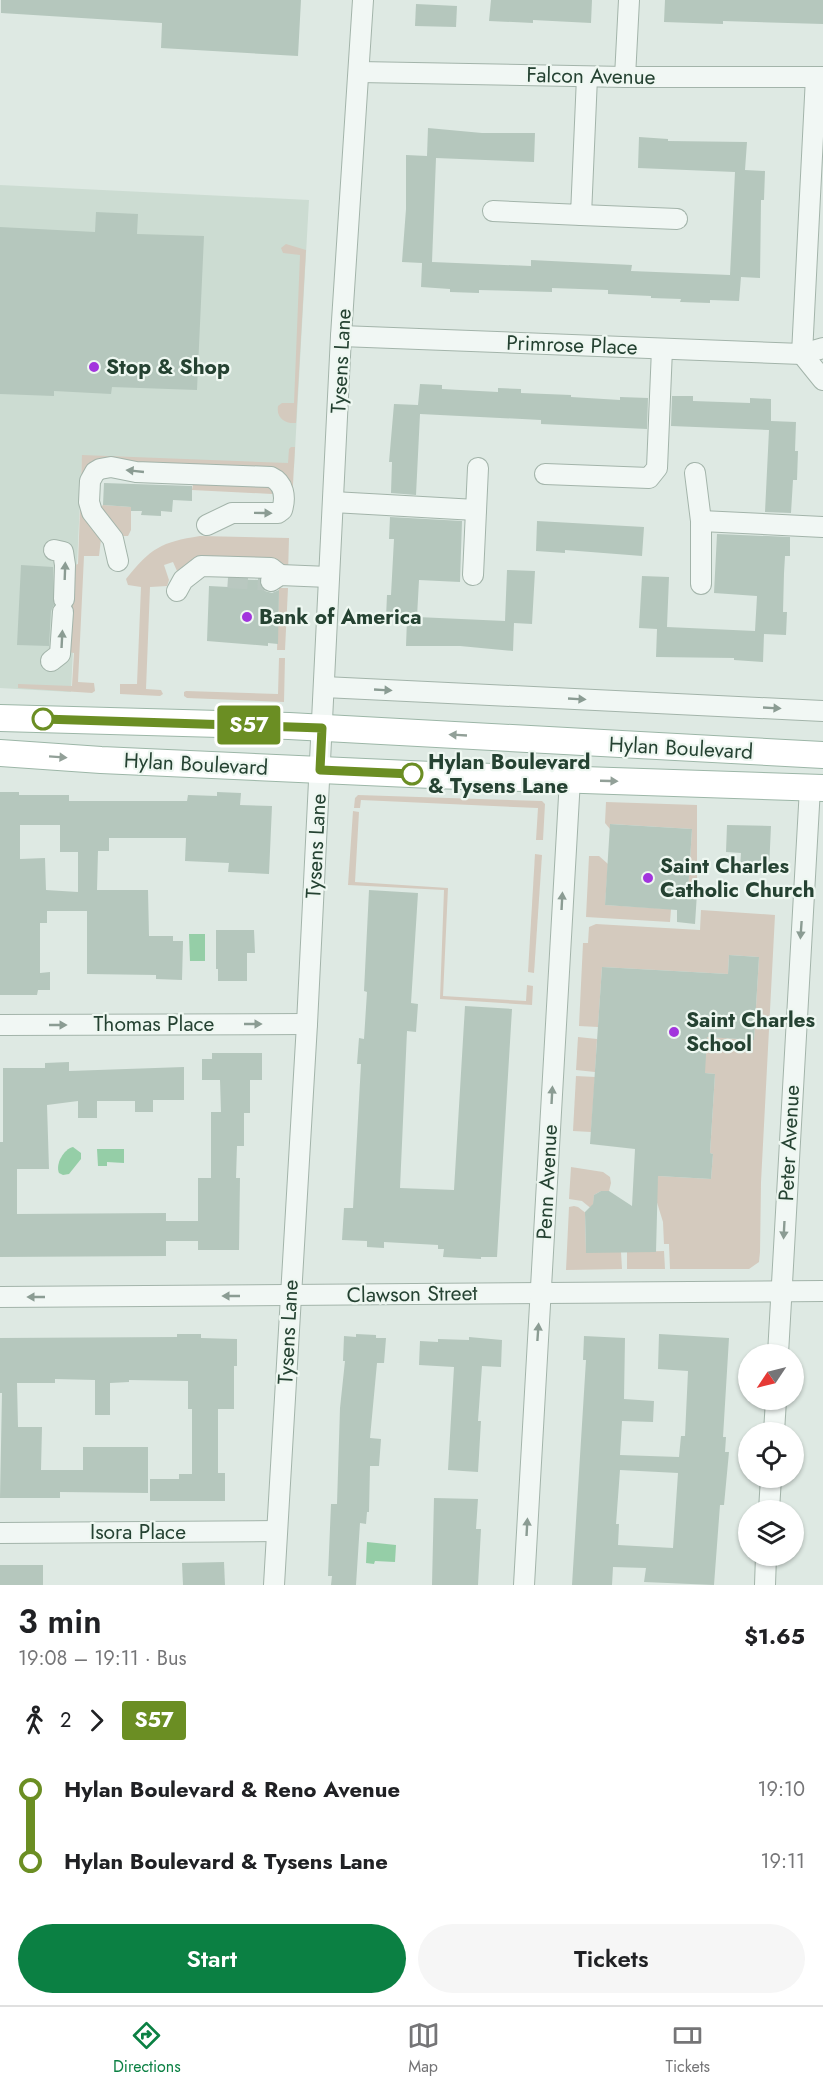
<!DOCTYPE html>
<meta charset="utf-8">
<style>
:root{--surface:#fff;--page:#f6f6f6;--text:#202124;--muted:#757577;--line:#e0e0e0;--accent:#0b8043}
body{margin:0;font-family:Jost,sans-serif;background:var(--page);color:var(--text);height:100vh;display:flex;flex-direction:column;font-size:22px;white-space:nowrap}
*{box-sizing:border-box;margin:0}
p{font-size:20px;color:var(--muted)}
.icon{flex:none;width:33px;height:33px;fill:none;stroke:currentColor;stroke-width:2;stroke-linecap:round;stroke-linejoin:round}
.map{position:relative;height:1585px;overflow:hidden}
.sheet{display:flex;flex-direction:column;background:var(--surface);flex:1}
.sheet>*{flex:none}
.badge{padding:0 12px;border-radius:4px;font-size:21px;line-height:39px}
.needle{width:39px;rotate:235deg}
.tools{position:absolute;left:738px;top:1344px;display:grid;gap:12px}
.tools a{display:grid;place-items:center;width:66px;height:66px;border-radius:50%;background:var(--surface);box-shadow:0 2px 4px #0004;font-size:30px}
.map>.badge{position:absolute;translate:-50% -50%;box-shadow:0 0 0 3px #fff}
.legs{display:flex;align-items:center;gap:9px;height:66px;padding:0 18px;font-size:20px}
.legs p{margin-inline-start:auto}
.summary{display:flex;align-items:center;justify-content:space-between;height:102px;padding:0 18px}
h1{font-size:33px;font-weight:600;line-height:45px}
.action{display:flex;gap:12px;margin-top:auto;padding:12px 18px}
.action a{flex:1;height:69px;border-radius:36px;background:var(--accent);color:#fff;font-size:24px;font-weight:600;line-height:69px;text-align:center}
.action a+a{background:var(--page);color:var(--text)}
ul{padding:0 18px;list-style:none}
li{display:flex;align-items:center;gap:21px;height:72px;font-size:22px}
li i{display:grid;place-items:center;width:9px;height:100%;margin:0 8px;background:currentColor}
li i::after{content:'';width:15px;height:15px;margin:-8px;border:4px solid;border-radius:50%;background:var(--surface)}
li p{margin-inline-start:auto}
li:first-child i{background:linear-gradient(#0000 50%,currentColor 0)}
li:last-child i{background:linear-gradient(currentColor 50%,#0000 0)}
.tabs{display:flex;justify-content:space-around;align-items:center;height:84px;border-top:2px solid var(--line);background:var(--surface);font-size:16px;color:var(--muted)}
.tabs a{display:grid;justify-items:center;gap:3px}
.tabs .selected{color:var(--accent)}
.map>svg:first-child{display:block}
.built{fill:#ccdcd2}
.green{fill:#d4cabe}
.water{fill:#95cea7}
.building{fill:#b5c7bd;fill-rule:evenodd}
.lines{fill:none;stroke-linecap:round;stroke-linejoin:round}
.minor-tunnel{stroke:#b9c8c0;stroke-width:20;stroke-dasharray:20 10;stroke-linecap:butt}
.minor-casing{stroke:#a3b4aa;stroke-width:22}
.major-casing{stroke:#9cb6a7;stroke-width:28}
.minor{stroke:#f1f7f4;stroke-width:20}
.major{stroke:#fff;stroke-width:26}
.oneway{fill:#8b9c93}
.oneway2{fill:#92a098}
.line-1-casing{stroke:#fff;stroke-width:14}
.line-1{stroke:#6b8e23;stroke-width:9}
.poi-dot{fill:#a235dd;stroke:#eef7f1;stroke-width:2}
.stop-1-dot{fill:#fff;stroke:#6b8e23;stroke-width:3}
.labels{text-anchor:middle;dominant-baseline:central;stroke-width:4.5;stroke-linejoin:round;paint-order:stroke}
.street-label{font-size:21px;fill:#254232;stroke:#eef7f1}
.poi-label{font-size:21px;font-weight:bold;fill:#254232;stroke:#eef7f1;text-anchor:start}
.stop-label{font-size:21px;font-weight:bold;fill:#254232;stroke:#eef7f1;text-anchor:start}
</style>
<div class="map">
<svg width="823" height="1585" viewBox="0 0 823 1585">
<rect width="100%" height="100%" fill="#dee9e3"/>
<!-- built -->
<polygon class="built" points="0,185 309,200 294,468 82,459 71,692 0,688"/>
<!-- green -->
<g class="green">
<path d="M286 244 306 250 296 423C285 424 276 418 278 406L282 403H294L300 255 283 253 281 248Z"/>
<polygon points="291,447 295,447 292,503 286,487 90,468 101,539 99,556 84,556 78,682 94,683 95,691 92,693 18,688 18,684 72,686 74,653 68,652 72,566 78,564 82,455 288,463 289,449"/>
<polygon points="193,484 261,484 270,487 273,493 272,494 192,490"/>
<path d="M103 505 131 507V530L128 536H123C115 527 105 518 101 507Z"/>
<path d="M200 536 289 538 288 574 190 563 177 571 173 562 164 565 169 580 167 586 150 587 146 689 161 690 163 694 160 696 120 694V684H137L141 587 128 585 126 579C151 548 161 542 200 536Z"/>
<polygon points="279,588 288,588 285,650 277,650"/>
<polygon points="279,658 285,658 284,702 187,698 184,696 184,692 186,691 278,694"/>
<polygon points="358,795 542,801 545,804 543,840 536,840 538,808 361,800 360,808 354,808 355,798"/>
<polygon points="606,802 697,805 697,893 688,892 692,829 611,824 610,829 605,823"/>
<polygon points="353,811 359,812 355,882 448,888 443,996 526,1001 527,985 533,986 532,1005 440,999 444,890 348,885"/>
<polygon points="535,854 542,855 534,973 528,972"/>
<polygon points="589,856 599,856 608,864 605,905 671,909 670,922 586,917"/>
<polygon points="701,910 775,915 761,1182 760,1252 759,1262 749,1269 670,1269 669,1244 664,1244 663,1222 655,1196 658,1176 711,1179 713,1154 710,1153 715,1074 705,1073 664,1034 754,1040 759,957 729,955 728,974 602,967 598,1027 579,1026 583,943 588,943 589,927 596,924 700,930"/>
<polygon points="578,1037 597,1039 595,1072 576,1070"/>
<polygon points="576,1076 595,1077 591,1132 573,1131"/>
<polygon points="571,1167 603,1172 610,1177 611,1183 609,1191 601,1191 594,1195 593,1210 582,1201 569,1199"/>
<polygon points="574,1206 578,1207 587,1214 585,1217 586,1252 621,1252 622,1269 566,1270 569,1207"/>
<polygon points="664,1251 665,1269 627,1269 627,1252"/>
</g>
<!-- water -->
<g class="water">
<polygon points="189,934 205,934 205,961 190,961"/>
<path d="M73 1147 81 1153V1159L69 1174 63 1175 59 1173C55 1164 64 1149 73 1147Z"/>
<polygon points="97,1149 124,1149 124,1163 107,1162 107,1166 98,1166"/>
<polygon points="367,1542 396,1545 395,1562 375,1561 374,1564 366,1563"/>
</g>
<!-- building -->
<g class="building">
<polygon points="1,0 301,0 298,56 161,48 162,23 1,13"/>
<polygon points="491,0 592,0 591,23 533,20 533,23 489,21"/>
<polygon points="665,0 823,0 823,24 723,21 723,24 664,22"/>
<polygon points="416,4 457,6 456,27 415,26"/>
<polygon points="428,128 482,133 535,133 534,162 436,158 432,262 531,266 531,260 632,265 631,271 730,275 735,172 638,168 639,137 668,139 668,141 747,142 745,170 765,171 764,200 761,200 760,278 741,277 739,301 710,300 710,303 680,302 681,299 651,298 651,296 608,294 608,290 552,288 552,292 479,290 479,293 450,292 450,289 421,287 422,263 402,262 406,209 406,155 427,156"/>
<polygon points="96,212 138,214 137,234 204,236 197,390 112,387 111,394 54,391 54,396 0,394 0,227 95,232"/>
<polygon points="420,384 442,385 442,389 498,392 498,388 521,389 521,393 571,395 571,397 620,400 620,397 648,398 647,429 541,424 541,420 420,414 416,495 391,493 392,462 389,462 394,404 418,405"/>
<polygon points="672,396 693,396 693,401 722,402 750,403 750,398 771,399 771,421 796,422 795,451 798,451 797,480 793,480 791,513 765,512 769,430 671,426"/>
<polygon points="104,483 192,486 192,501 173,500 172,512 161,511 161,516 141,515 142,511 131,511 131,507 103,505"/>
<polygon points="390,517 462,521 460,582 419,580 417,617 505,621 507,570 535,571 532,624 514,623 513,651 460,646 406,646 407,619 386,618 387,595 391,595 394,539 389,539"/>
<polygon points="537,521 644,527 642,556 565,550 565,553 536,551"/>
<polygon points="717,534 790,537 790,556 785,556 784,573 783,612 787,612 786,635 764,634 763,662 734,660 734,658 656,657 657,629 639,628 642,576 669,577 667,627 755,631 757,596 714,593"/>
<polygon points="21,565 53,567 54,605 51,611 49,646 17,645"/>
<polygon points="228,579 259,580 261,587 265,591 272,593 279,590 278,644 268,643 268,646 207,641 209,586 228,587"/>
<path d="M0 792H19V795H69V801H187L188 795 217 796V792L241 793 240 805 272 806 269 874 228 872 229 863 185 861 186 838H109V851H98L97 890H148L149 936H173V941H183L182 980 156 979V975L87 974V911H47V923H40V973L50 972V990H38L37 995H0ZM20 825H60V852H78V892L46 890 45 858 20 859Z"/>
<polygon points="610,824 692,829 688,892 697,893 695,924 677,922 677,910 605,905"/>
<polygon points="727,825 771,826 769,869 740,868 741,853 726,852"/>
<polygon points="369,890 418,893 411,1003 418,1004 416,1032 407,1031 400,1188 454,1190 465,1006 512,1009 497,1257 481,1257 481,1259 443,1257 444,1249 438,1249 438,1245 384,1242 384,1248 367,1247 367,1241 342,1240 344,1208 353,1208 361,1064 357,1064 359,1038 364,1039 367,992 364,991"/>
<polygon points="216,930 254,930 255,953 247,953 247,981 218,981 218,969 216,969"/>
<polygon points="729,955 759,957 754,1040 707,1037 705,1073 715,1074 710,1153 713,1154 711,1179 658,1176 656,1252 586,1253 585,1212 593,1204 594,1195 601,1191 609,1191 632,1206 635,1149 590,1144 602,967 728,974"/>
<polygon points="212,1053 262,1053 262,1080 250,1080 250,1113 244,1113 244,1146 237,1146 236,1178 240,1178 239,1250 198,1250 198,1241 166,1241 166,1256 0,1257 0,1142 3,1142 3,1068 45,1068 45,1063 69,1062 69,1071 184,1067 184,1100 153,1100 153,1112 135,1112 135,1101 97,1101 97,1118 78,1118 78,1101 47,1105 49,1169 17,1169 17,1214 166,1213 166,1221 198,1221 198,1178 211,1178 211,1112 221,1112 220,1080 202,1080 202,1059 212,1059"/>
<polygon points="177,1334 201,1334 201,1338 237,1339 237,1366 234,1366 234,1409 218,1409 218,1473 225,1473 225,1501 150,1501 150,1479 179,1479 179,1474 192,1474 192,1409 188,1409 188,1381 129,1380 129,1382 110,1383 110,1415 95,1415 95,1380 55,1379 55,1383 17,1383 18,1427 42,1427 41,1470 83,1470 83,1447 148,1447 148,1493 60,1492 60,1498 0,1498 2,1393 0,1393 0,1338 177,1337"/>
<polygon points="356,1334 376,1335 376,1338 386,1338 384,1363 377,1363 370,1438 381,1439 379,1466 370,1466 369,1512 367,1512 366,1524 360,1523 356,1585 331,1585 332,1576 328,1576 331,1504 337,1504 340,1408 345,1361 343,1361 344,1336 356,1337"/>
<path d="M659 1334 729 1338 723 1437H726L725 1452H729L724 1505H720L714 1585 644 1582 646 1568 613 1567 612 1585H572L586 1360H583L584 1336 625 1338 624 1399 654 1401 653 1422 622 1421 620 1455 679 1457 681 1436H685L688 1371 658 1369ZM620 1470 678 1473 673 1548 618 1545 619 1524H616Z"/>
<polygon points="469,1337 502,1340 501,1367 482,1366 478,1421 481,1421 478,1472 448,1470 454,1367 419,1365 420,1341 438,1342 438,1339 469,1340"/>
<polygon points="434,1498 478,1499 476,1529 481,1529 478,1585 432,1585"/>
<polygon points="224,1562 225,1585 183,1585 182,1563"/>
<rect x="0" y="1565" width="43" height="20"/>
</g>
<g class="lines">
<!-- minor-tunnel -->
<polyline class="minor-tunnel" points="228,578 271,581"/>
<!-- minor casing -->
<g class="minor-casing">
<g id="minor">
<polyline points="359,72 625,77 823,77"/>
<polyline points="625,77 629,0"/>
<polyline points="816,77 802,354 823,380"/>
<polyline points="493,211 581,215 587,77"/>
<polyline points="581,215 677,219"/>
<polyline points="341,336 802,354 823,348"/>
<polyline points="695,473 701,521 701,584"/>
<polyline points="545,474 649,478 657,468 662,349"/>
<polyline points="333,502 476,510"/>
<polyline points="701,521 823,527"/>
<polyline points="54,550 63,552 65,565 64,599"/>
<path d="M118 561 113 539 92 512 89 502 90 481 95 472 100 469 111 467 136 472 271 477C284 483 286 497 282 510L278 513H232L207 525"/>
<polyline points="473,575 478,468"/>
<polyline points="271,581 280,575 329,577"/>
<polyline points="177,591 183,580 201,566 271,568 280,575"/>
<polyline points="51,661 60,654 63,612"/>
<polyline points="324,687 823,711"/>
<polyline points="0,1025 307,1024"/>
<polyline points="0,1297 823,1291"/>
<polyline points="778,1354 810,788"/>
<polyline points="774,1432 776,1400"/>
<polyline points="769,1510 771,1478"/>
<polyline points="0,1533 277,1531"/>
<polyline points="274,1585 307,1024 341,336 363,0"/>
<polyline points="524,1585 570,779"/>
<polyline points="765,1585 766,1556"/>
</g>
</g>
<!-- major casing -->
<g class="major-casing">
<g id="major">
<polyline points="0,718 289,726 823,755"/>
<polyline points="0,753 101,760 432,775 823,788"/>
</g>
</g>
<!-- minor -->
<use href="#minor" class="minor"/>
<!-- major -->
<use href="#major" class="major"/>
</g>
<!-- one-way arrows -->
<defs><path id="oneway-solid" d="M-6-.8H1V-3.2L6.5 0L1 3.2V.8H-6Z" transform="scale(1.5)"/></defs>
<g class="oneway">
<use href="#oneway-solid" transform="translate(135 471) rotate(-174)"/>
<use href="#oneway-solid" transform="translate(263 513) rotate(1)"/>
<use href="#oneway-solid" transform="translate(65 571) rotate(-88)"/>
<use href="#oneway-solid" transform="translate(62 639) rotate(-87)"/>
<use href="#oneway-solid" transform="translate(383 690) rotate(3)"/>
<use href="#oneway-solid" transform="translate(577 699) rotate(3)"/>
<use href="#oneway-solid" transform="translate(772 708) rotate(3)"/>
<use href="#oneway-solid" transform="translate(562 901) rotate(-87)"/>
<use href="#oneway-solid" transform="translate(801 930) rotate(94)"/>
<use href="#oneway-solid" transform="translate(253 1024)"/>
<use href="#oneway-solid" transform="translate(58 1025)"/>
<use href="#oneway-solid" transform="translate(552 1095) rotate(-87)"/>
<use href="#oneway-solid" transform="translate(784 1230) rotate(93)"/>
<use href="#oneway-solid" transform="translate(231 1296) rotate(180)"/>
<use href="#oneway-solid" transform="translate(36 1297) rotate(180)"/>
<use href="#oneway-solid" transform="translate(538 1332) rotate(-86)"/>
<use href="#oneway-solid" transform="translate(527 1527) rotate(-87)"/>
</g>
<g class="oneway2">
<use href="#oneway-solid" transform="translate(458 735) rotate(-177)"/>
<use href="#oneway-solid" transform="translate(58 757) rotate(4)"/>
<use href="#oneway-solid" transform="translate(609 781) rotate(2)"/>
</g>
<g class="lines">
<!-- line-1 casing -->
<g class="line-1-casing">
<polyline id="line-1" points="43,719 322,728 320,770 412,774"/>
</g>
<!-- line-1 -->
<use href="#line-1" class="line-1"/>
</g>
<!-- markers -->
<g class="poi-dot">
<circle cx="94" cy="367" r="6"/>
<circle cx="247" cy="617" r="6"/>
<circle cx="648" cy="878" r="6"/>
<circle cx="674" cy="1032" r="6"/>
</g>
<g class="stop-1-dot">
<circle cx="43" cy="719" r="10"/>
<circle cx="412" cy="774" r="10"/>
</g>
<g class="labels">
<!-- street labels -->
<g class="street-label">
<text transform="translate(591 76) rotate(1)">Falcon Avenue</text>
<text transform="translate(572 345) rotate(2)">Primrose Place</text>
<text transform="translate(341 361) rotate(-87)">Tysens Lane</text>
<text transform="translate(681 748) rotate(3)">Hylan Boulevard</text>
<text transform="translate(196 764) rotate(3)">Hylan Boulevard</text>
<text transform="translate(316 846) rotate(-87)">Tysens Lane</text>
<text x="154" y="1024">Thomas Place</text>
<text transform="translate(789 1143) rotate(-87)">Peter Avenue</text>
<text transform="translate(547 1182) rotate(-87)">Penn Avenue</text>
<text transform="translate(412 1294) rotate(-1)">Clawson Street</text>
<text transform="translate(288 1332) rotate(-87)">Tysens Lane</text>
<text x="138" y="1532">Isora Place</text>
</g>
<!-- poi labels -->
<g class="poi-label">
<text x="106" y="367">Stop &amp; Shop</text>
<text x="259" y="617">Bank of America</text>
<text x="660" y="866">Saint Charles<tspan x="660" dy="24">Catholic Church</tspan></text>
<text x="686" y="1020">Saint Charles<tspan x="686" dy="24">School</tspan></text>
</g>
<!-- stop labels -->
<g class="stop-label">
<text x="428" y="762">Hylan Boulevard<tspan x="428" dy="24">&amp; Tysens Lane</tspan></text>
</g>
</g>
</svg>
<div class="tools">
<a><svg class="needle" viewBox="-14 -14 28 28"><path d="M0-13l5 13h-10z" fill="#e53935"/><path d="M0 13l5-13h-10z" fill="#757577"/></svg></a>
<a><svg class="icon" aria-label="locate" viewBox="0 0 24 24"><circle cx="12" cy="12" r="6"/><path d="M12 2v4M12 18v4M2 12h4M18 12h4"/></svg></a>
<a><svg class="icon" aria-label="layers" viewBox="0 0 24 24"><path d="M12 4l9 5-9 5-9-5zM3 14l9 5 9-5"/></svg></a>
</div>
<b class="badge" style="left:249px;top:725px;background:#6b8e23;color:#fff">S57</b>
</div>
<section class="sheet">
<div class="summary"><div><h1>3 min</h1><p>19:08 – 19:11 · Bus</p></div><b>$1.65</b></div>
<div class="legs"><svg class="icon" aria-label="walk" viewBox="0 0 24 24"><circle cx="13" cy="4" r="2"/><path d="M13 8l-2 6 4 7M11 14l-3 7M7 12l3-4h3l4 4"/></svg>2<svg class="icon" aria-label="forward" viewBox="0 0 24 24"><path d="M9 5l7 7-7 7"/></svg><b class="badge" style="background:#6b8e23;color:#fff">S57</b></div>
<ul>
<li><i style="color:#6b8e23"></i><b>Hylan Boulevard &amp; Reno Avenue</b><p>19:10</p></li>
<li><i style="color:#6b8e23"></i><b>Hylan Boulevard &amp; Tysens Lane</b><p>19:11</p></li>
</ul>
<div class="action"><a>Start</a><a>Tickets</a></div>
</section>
<nav class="tabs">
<a class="selected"><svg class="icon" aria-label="directions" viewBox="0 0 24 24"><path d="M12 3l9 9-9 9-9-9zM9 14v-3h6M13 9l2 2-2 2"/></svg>Directions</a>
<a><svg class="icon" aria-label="map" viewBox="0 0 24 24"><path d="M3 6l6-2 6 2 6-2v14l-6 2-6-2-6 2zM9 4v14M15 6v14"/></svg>Map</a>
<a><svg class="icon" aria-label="tickets" viewBox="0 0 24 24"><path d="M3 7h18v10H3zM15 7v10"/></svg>Tickets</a>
</nav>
